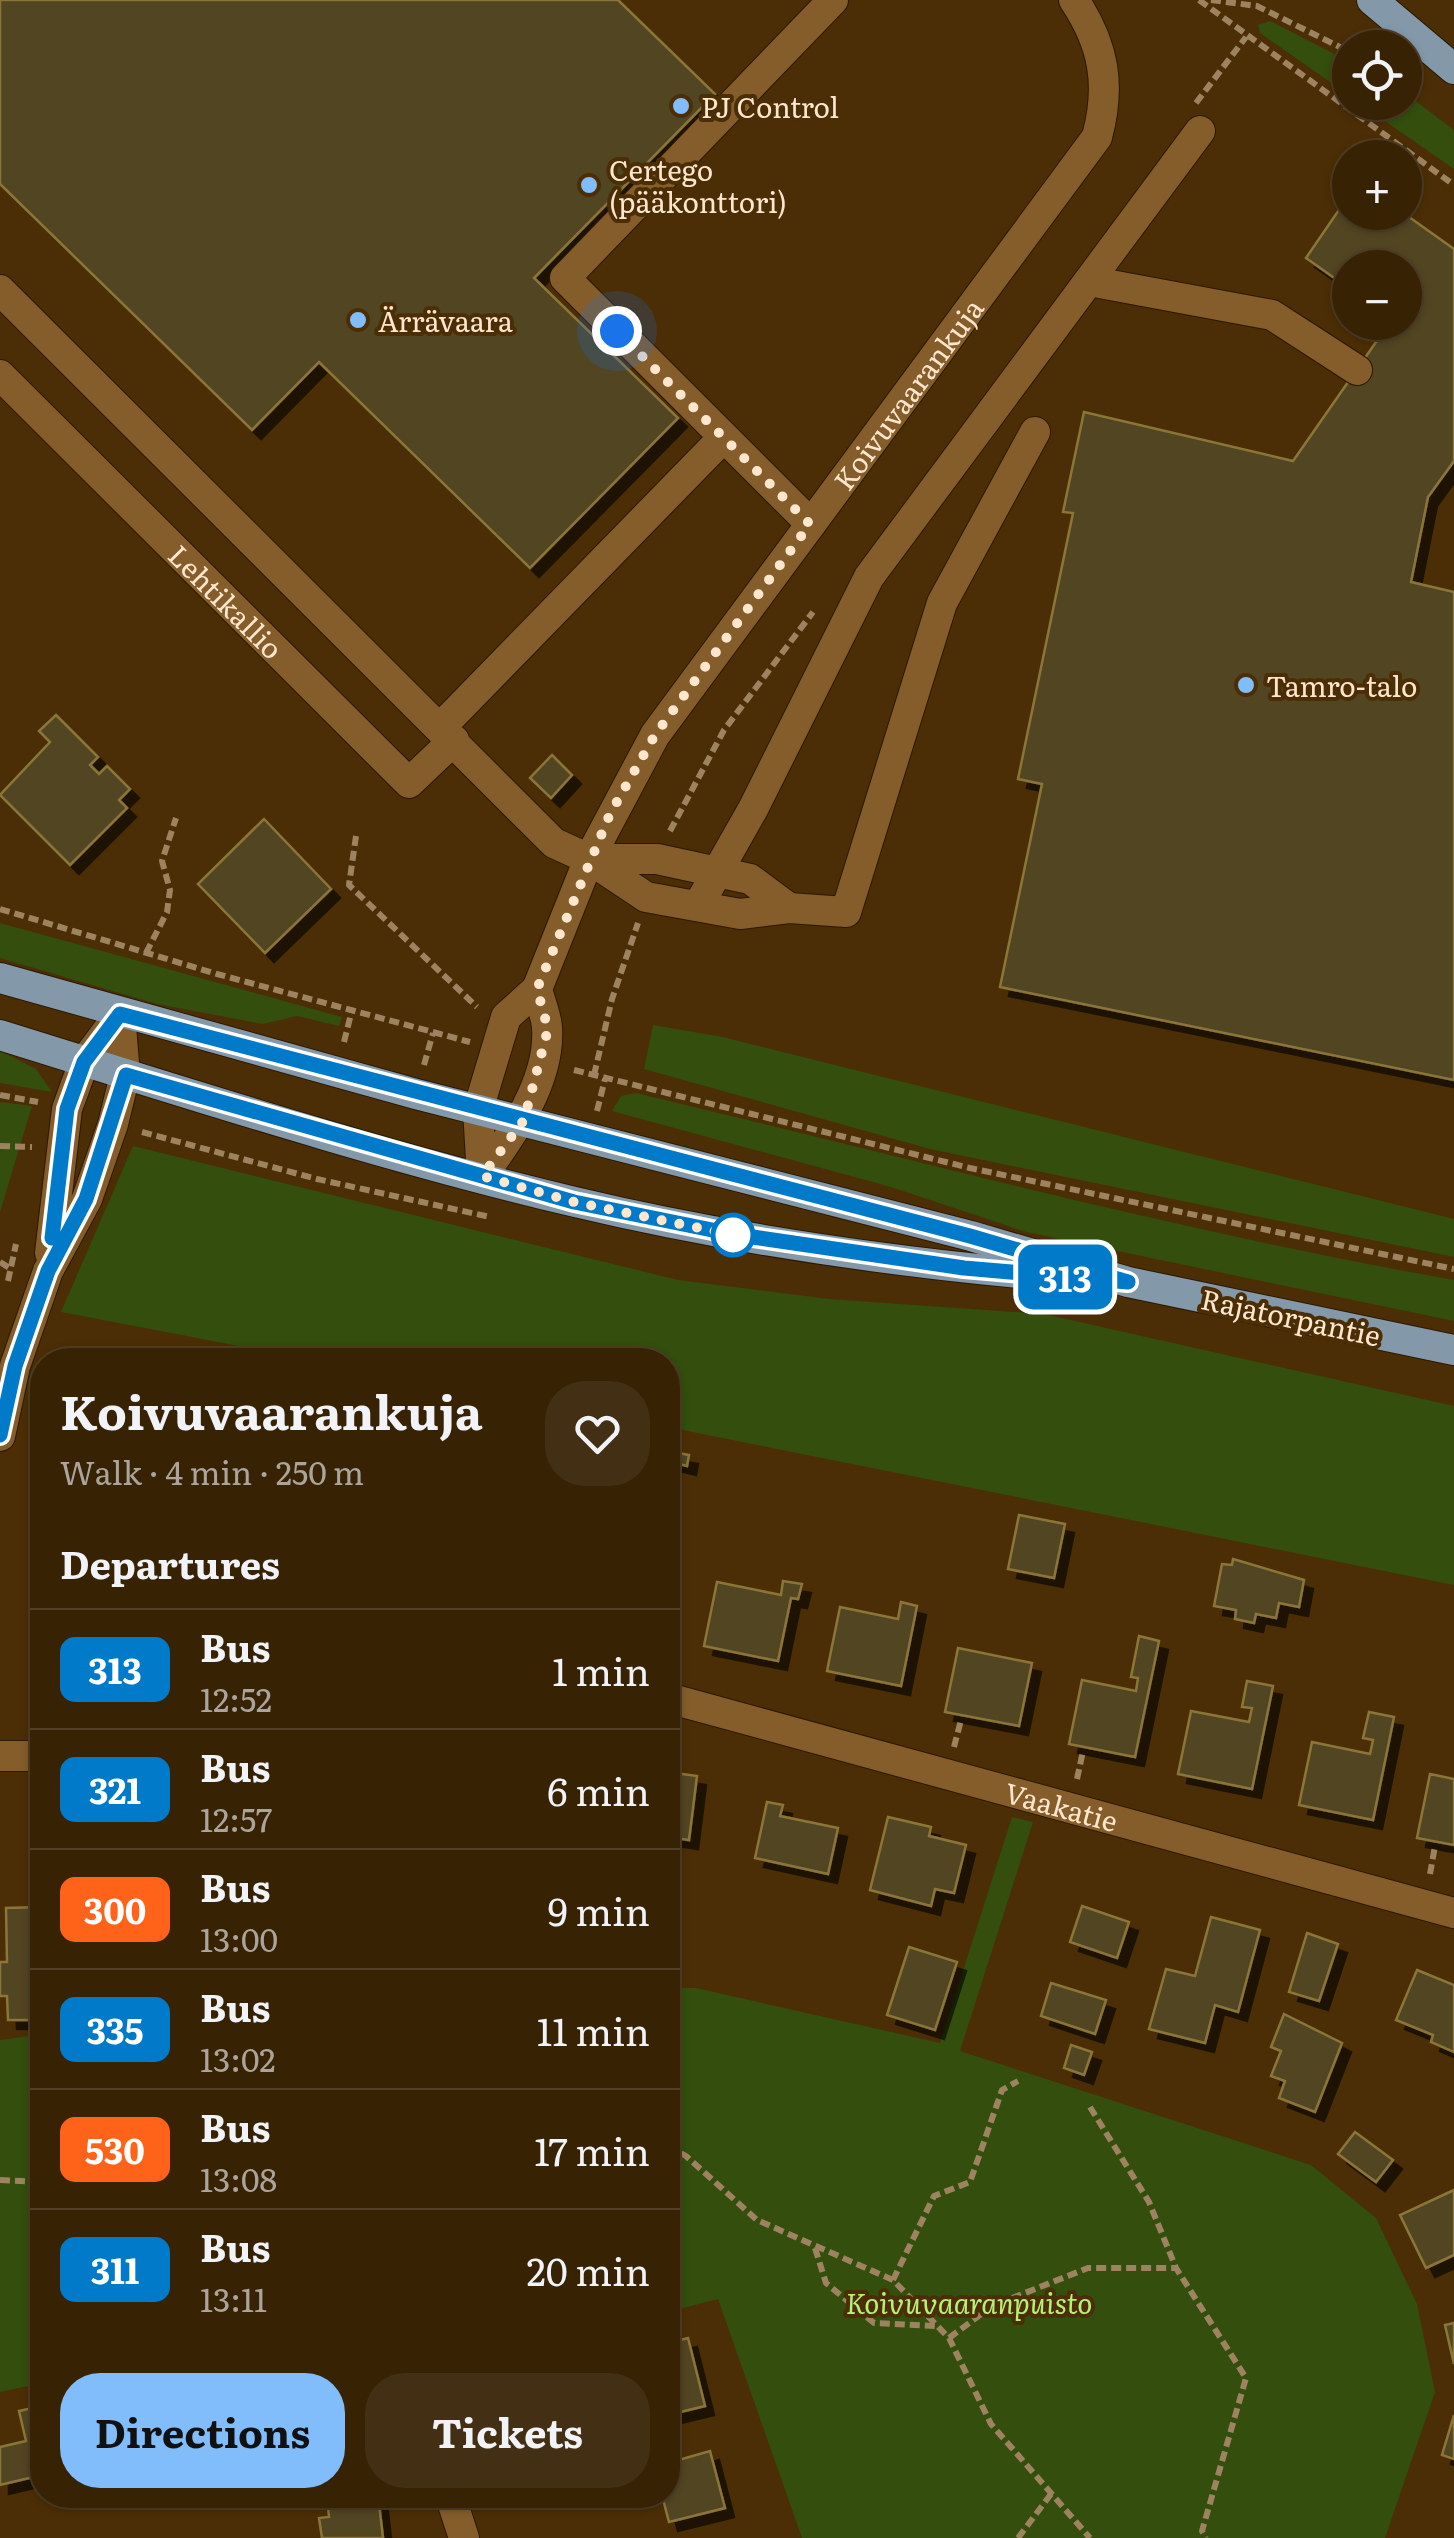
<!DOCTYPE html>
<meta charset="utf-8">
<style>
:root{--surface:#382204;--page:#432f13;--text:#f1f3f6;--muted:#aba49a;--line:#523f26;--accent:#81bdfa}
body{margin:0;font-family:Literata,serif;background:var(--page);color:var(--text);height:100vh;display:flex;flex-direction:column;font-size:38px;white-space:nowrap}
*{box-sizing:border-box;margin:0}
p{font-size:32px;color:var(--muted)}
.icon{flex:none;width:55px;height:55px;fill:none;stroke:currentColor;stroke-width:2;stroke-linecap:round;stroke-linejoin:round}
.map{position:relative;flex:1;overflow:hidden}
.panel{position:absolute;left:30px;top:1348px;width:650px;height:1160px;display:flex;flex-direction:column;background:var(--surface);border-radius:40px;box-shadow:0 2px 8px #0004,0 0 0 2px var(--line)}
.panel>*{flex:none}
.badge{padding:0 20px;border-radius:15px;font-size:35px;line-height:65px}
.controls{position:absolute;left:1332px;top:30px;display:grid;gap:20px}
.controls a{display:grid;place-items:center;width:90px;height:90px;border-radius:50%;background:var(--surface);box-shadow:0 2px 8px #0004,0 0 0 2px var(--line);font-size:50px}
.you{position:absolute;width:50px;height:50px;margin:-25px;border:8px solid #fff;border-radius:50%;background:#1a73e8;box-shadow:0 0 0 15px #1a73e833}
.map>.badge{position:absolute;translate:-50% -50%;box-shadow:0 0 0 5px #fff}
h2{padding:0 30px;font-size:38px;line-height:90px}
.round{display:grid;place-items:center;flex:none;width:105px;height:105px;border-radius:40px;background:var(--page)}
.summary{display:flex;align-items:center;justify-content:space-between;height:170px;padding:0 30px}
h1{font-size:48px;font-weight:700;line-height:75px}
.button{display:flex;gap:20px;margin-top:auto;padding:20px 30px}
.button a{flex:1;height:115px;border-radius:40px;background:var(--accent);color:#111;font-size:40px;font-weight:700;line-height:115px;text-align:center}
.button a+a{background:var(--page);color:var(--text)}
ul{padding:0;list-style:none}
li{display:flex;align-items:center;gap:30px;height:120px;padding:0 30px;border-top:2px solid var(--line)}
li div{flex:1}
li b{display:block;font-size:38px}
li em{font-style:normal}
li .badge{min-width:110px;font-weight:700;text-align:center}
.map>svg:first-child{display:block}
.green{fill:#334e0d}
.building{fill:#514521;stroke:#8b7639;stroke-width:2.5;filter:url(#shadow)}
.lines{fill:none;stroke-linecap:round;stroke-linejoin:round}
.minor-casing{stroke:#2c1800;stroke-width:32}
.major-casing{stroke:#2c1800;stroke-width:32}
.path{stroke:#9e8361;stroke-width:6;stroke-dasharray:10 5;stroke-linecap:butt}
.minor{stroke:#845d2b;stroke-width:30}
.major{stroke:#8398a9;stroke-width:30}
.line-casing{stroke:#fff;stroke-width:22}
.line{stroke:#007ac9;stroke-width:15}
.walk{stroke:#ffe7ce;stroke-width:10;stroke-dasharray:0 18}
.poi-dot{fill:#81bdfa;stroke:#4b2e05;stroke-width:4}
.stop-dot{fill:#fff;stroke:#007ac9;stroke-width:5}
.labels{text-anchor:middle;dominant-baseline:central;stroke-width:8;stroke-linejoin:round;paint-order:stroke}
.poi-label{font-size:28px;fill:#ffe7ce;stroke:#4b2e05;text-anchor:start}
.street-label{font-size:28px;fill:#ffe7ce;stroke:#4b2e05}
.park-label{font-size:28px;font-style:italic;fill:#b6f174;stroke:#4b2e05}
</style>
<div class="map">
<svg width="1454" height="2538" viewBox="0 0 1454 2538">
<defs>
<filter id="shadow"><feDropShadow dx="9" dy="9" stdDeviation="0" flood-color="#0009"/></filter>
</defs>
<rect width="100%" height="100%" fill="#4b2e05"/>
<!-- green -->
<g class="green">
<polygon points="1270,21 1350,62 1350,96 1260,33 1258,25"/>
<polygon points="1405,93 1454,130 1454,169 1359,103 1405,102"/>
<polygon points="0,923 342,1017 339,1026 297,1016 263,1024 157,1004 0,958"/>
<polygon points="653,1025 723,1037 1454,1219 1454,1257 930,1149 644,1069"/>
<polygon points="0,1051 36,1069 52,1092 0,1083"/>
<path d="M636 1093C908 1158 1178 1231 1454 1280V1321L1026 1232 891 1187 612 1111 621 1096Z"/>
<polygon points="0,1102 32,1106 0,1212"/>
<polygon points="133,1146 678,1280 829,1299 1044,1314 1454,1406 1454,1585 668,1427 668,1360 313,1360 61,1312"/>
<polygon points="1012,1817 1033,1822 960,2051 1311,2165 1376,2218 1417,2304 1435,2392 1385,2538 802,2538 718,2299 668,2312 668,1988 696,1988 940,2043"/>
<polygon points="42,2034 42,2383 0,2392 0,2040"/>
</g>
<!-- building -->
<g class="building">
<polygon points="0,0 618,0 715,94 534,278 678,418 530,568 319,362 252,430 0,184"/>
<polygon points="1343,204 1350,212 1402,212 1454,249 1454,461 1428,497 1411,582 1454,592 1454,1080 1000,987 1042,784 1018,779 1073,513 1063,512 1084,412 1293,461 1390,322 1405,322 1405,268 1350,268 1350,289 1306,258"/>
<polygon points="56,715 98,757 90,765 99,774 107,766 130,789 119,800 127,808 70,865 0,795 50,742 39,731"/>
<polygon points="552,755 572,775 551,798 530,778"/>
<polygon points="264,819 331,889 265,953 198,884"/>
<polygon points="668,1451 689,1455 687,1466 671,1462 668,1477"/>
<polygon points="1019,1515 1065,1524 1054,1578 1008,1569"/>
<polygon points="1233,1559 1304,1580 1299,1607 1279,1603 1276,1618 1256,1614 1254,1623 1235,1619 1236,1610 1214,1606 1222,1564 1232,1565"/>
<polygon points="783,1581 802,1584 798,1599 791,1598 778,1661 704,1646 717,1582 781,1595"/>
<polygon points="901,1602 917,1606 901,1686 827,1671 840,1607 898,1619"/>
<polygon points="39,1625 42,1625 42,1691 32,1690"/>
<polygon points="1139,1636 1159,1641 1135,1757 1069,1744 1082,1680 1136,1691 1138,1678 1131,1677"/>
<polygon points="958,1648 1032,1663 1019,1726 945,1712"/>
<polygon points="1247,1681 1273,1686 1252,1789 1178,1774 1191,1711 1249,1722 1252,1708 1242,1707"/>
<polygon points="1369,1712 1394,1717 1373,1820 1299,1805 1312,1742 1370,1754 1373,1740 1363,1738"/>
<polygon points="668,1772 697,1776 689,1840 668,1837"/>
<polygon points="1430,1774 1454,1779 1454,1845 1417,1838"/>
<polygon points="767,1802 783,1805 780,1816 838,1828 828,1874 755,1858"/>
<polygon points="888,1817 931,1827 929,1836 966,1845 954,1893 935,1889 931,1906 870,1890"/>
<polygon points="1082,1906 1129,1922 1117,1958 1070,1942"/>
<polygon points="42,1907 42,2020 8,2020 7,1996 0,1996 0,1962 7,1962 6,1908"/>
<polygon points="1211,1917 1260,1930 1238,2012 1215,2005 1205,2043 1149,2029 1166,1969 1195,1976"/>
<polygon points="1307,1933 1338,1944 1319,2001 1289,1992"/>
<polygon points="909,1947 957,1962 935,2030 887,2015"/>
<polygon points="1417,1970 1454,1985 1454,2052 1431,2042 1433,2035 1396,2020"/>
<polygon points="1051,1983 1106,2000 1095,2034 1041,2016"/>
<polygon points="1284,2014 1342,2043 1315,2112 1279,2098 1285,2081 1271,2076 1281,2051 1271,2047"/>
<polygon points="1071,2045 1092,2052 1084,2075 1064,2068"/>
<polygon points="1355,2132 1393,2160 1376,2182 1338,2154"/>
<polygon points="1454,2190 1454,2255 1426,2268 1400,2215"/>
<polygon points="1454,2323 1454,2364 1445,2325"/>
<polygon points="688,2338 705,2406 672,2414 668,2405 668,2343"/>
<polygon points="42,2406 42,2475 0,2485 0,2447 26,2441 19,2411"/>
<polygon points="1454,2415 1454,2459 1442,2455"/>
<polygon points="710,2451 725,2508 669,2522 662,2495 668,2495 668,2463"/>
<polygon points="378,2495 383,2538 322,2538 319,2518 329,2517 327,2497"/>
</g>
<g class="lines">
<!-- minor casing -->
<g class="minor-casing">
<g id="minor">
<polyline points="1089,281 1272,315 1357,370"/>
<polyline points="0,290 554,843 589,859 646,897 740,914 789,908 846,912 942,603 1035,432"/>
<path id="s1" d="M0 375 409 783 454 740"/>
<polyline points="811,524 565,278 833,0"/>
<polyline points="441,727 722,439"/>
<polyline points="589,859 657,859 750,879 789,908"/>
<polyline points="698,906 753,809 869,577 1200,131"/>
<path id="s2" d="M482 1176 478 1110 506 1017 537 989 589 859 655 735 1097 137C1111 85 1104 45 1074 0"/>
<path d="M482 1176C511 1137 551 1080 547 1027 546 1015 540 1001 537 989"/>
<polyline points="50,1253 67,1109 84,1062 120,1014"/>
<polyline points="0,1436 15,1366 48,1271 87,1199 113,1124 125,1075 120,1014"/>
<path id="s3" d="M668 1698 1454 1913"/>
<polyline points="0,1756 42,1756"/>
<polyline points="450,2495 464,2538"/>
</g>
</g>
<!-- major casing -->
<g class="major-casing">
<g id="major">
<polyline points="1372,0 1454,69"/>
<polyline points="0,978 416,1094 971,1236 1128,1282 1454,1350"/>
<path d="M0 1035C190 1094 381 1156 575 1202 735 1240 898 1263 1062 1277"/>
</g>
</g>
<!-- path -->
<g class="path">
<polyline points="1199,0 1454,185"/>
<polyline points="1211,0 1257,6 1350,52"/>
<polyline points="1196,103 1246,37"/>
<polyline points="670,831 724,730 813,612"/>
<polyline points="356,836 349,885 477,1007"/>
<polyline points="0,909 217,974 470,1042"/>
<polyline points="146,953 167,912 170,890 162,861 176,818"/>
<polyline points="344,1042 352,1010"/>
<polyline points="424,1065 433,1033"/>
<polyline points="574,1070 970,1168 1454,1269"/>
<polyline points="594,1075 612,999 638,923"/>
<polyline points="0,1095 38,1102"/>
<polyline points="597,1111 605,1079"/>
<polyline points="142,1132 317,1179 490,1217"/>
<polyline points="0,1146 32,1147"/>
<polyline points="0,1262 11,1269"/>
<polyline points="8,1281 16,1244"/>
<polyline points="954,1747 961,1720"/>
<polyline points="1077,1779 1083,1751"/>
<polyline points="1430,1874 1435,1846"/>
<polyline points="1090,2107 1149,2202 1176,2268 1246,2378 1202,2531 1206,2538"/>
<polyline points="668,2146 686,2156 757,2220 893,2280 949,2338 991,2424 1090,2538"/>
<polyline points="0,2180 42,2182"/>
<polyline points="815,2248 826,2283 874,2323 937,2326"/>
<polyline points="893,2280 934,2196 970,2182 1002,2090 1018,2081"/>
<polyline points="949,2338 992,2306 1088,2268 1176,2268"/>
<polyline points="1018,2538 1051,2494"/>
</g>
<!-- minor -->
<use href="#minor" class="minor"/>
<!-- major -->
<use href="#major" class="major"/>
</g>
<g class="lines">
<!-- line casing -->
<g class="line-casing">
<polyline id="line" points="0,1435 15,1366 48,1271 86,1199 126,1075 574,1202 732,1234 964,1268 1128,1282 970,1236 120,1014 84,1062 67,1109 52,1238"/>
</g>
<!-- line -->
<use href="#line" class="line"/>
<!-- walk -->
<polyline class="walk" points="617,331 810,524 655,735 610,814 537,989 548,1029 524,1120 482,1176 574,1202 733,1235"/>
</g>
<!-- markers -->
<g class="poi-dot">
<circle cx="681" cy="106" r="10"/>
<circle cx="589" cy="185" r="10"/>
<circle cx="358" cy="320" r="10"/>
<circle cx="1246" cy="685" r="10"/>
</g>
<circle class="stop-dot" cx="733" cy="1235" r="20"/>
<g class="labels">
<!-- poi labels -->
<g class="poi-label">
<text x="701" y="106">PJ Control</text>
<text x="609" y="169">Certego<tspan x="609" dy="32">(pääkonttori)</tspan></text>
<text x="378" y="320">Ärrävaara</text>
<text x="1266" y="685">Tamro-talo</text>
</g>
<!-- street labels -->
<g class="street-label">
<text stroke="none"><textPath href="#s2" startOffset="910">Koivuvaarankuja</textPath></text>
<text stroke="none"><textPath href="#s1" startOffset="320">Lehtikallio</textPath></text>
<text transform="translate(1291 1316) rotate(12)">Rajatorpantie</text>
<text stroke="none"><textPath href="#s3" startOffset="408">Vaakatie</textPath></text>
</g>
<!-- park labels -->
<g class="park-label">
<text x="969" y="2302">Koivuvaaranpuisto</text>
</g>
</g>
</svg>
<div class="controls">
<a><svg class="icon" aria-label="locate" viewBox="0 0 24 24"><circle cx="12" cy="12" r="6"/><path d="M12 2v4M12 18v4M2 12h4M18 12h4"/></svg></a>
<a>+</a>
<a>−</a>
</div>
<div class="you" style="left:617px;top:331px"></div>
<b class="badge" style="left:1065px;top:1277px;background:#007ac9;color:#fff">313</b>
<section class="panel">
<div class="summary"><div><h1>Koivuvaarankuja</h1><p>Walk · 4 min · 250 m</p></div><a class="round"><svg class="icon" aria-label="heart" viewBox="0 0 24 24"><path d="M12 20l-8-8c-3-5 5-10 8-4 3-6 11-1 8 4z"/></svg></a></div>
<h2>Departures</h2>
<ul>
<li><span class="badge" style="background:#007ac9;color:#fff">313</span><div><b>Bus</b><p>12:52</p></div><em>1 min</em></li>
<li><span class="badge" style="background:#007ac9;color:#fff">321</span><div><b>Bus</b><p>12:57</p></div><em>6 min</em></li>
<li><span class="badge" style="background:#ff6319;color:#fff">300</span><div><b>Bus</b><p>13:00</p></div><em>9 min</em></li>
<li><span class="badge" style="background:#007ac9;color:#fff">335</span><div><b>Bus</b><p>13:02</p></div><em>11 min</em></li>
<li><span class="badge" style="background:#ff6319;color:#fff">530</span><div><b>Bus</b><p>13:08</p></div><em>17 min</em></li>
<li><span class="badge" style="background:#007ac9;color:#fff">311</span><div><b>Bus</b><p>13:11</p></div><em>20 min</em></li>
</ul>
<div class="button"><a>Directions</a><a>Tickets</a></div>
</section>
</div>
